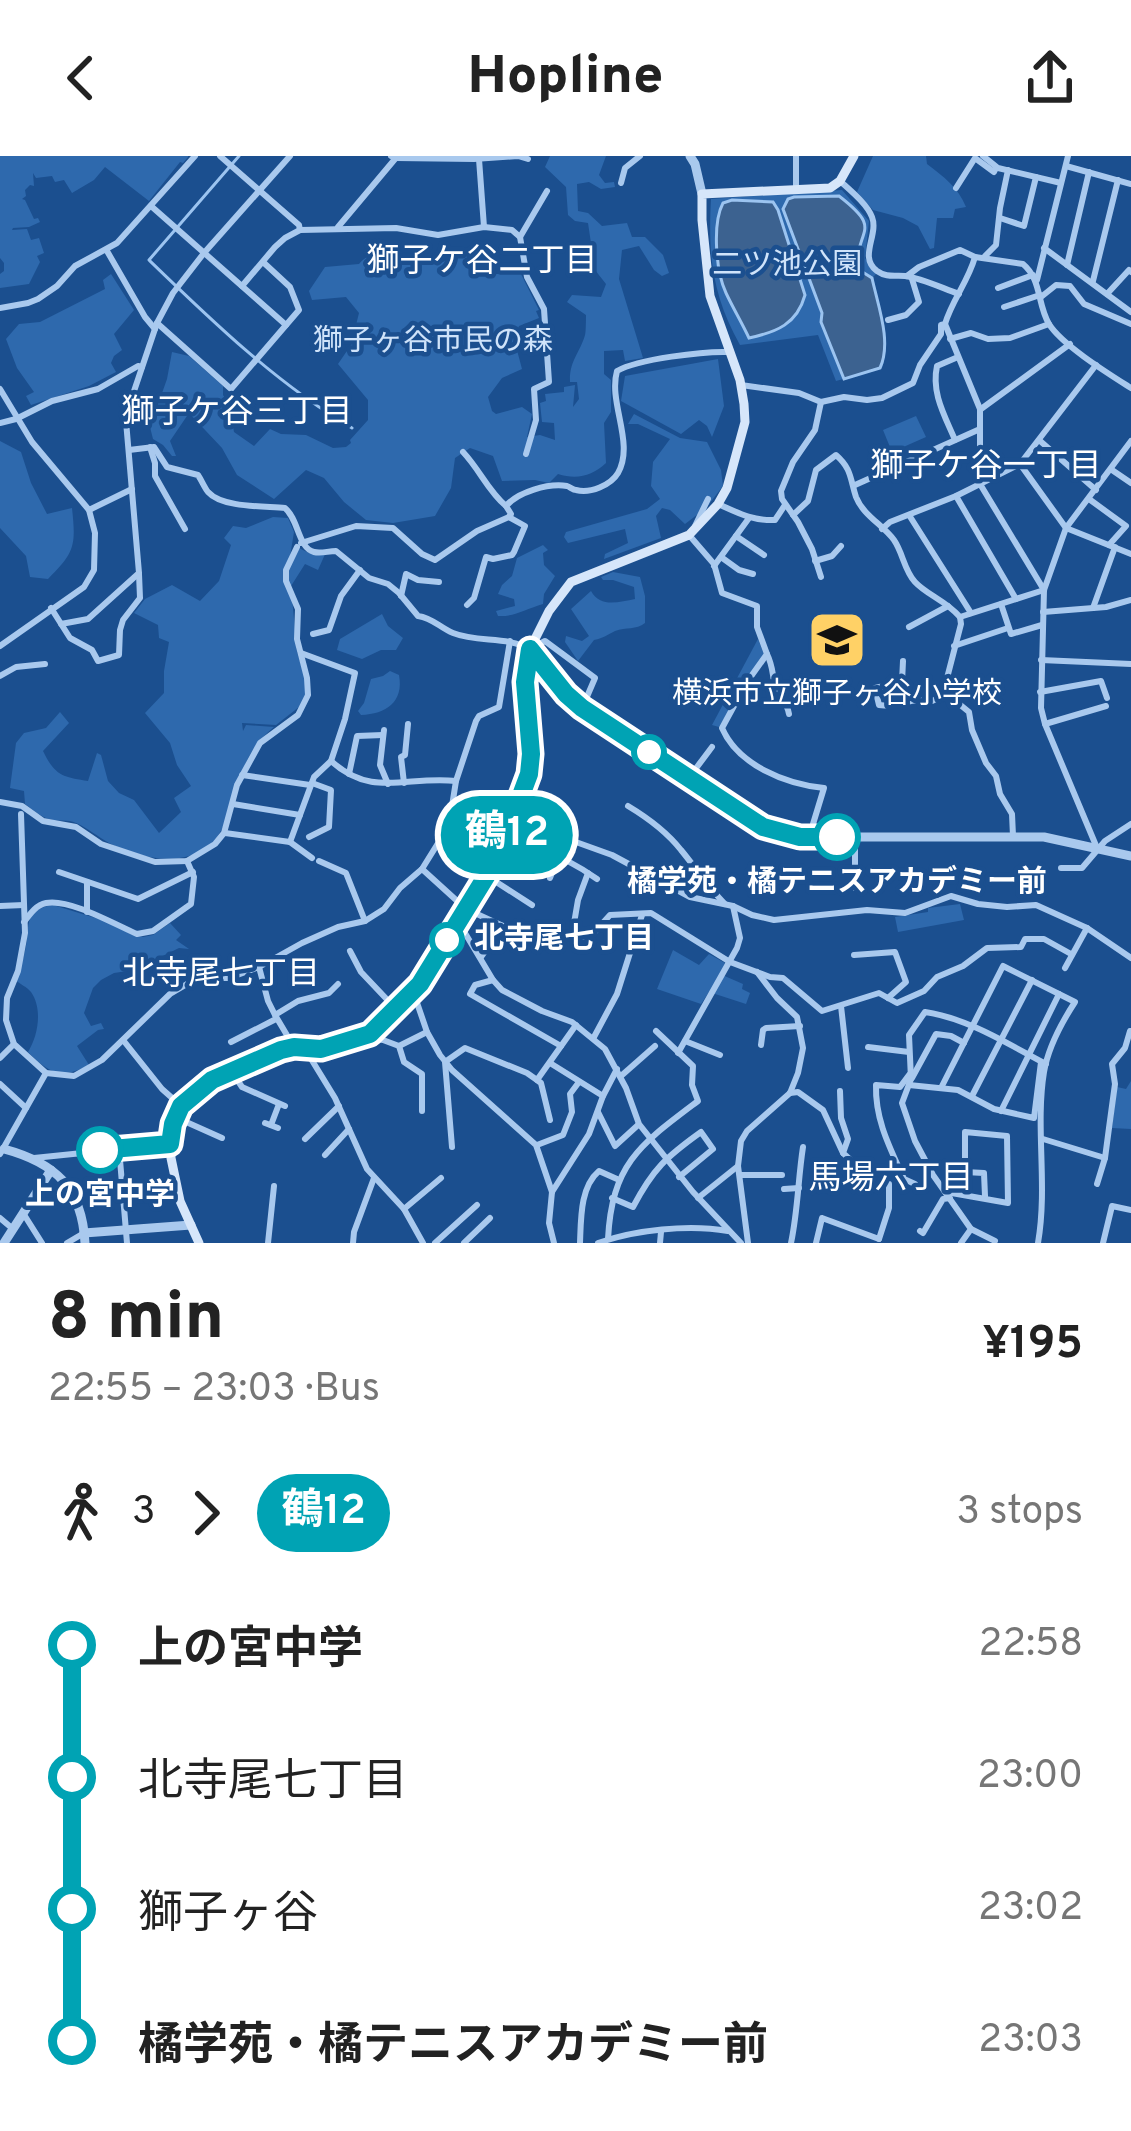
<!DOCTYPE html>
<meta charset="utf-8">
<style>
:root{--surface:#fff;--page:#f6f6f6;--text:#222;--muted:#767676}
body{margin:0;font-family:Overpass,"Noto Sans JP",sans-serif;background:var(--page);color:var(--text);height:100vh;display:flex;flex-direction:column;font-size:45px;white-space:nowrap}
*{box-sizing:border-box;margin:0}
p{font-size:39px;color:var(--muted)}
.icon{flex:none;width:66px;height:66px;fill:none;stroke:currentColor;stroke-width:2;stroke-linecap:round;stroke-linejoin:round}
.map{position:relative;height:1087px;overflow:hidden}
.panel{display:flex;flex-direction:column;background:var(--surface);flex:1}
.panel>*{flex:none}
.badge{padding:0 24px;border-radius:39px;font-size:42px;line-height:78px}
.map>.badge{position:absolute;translate:-50% -50%;box-shadow:0 0 0 6px #fff}
.legs{display:flex;align-items:center;gap:18px;height:132px;padding:0 48px;font-size:39px}
.legs p{margin-inline-start:auto}
.head{display:flex;align-items:center;justify-content:space-between;height:204px;padding:0 48px}
h1{font-size:66px;font-weight:800;line-height:90px}
ul{padding:0 48px;list-style:none}
li{display:flex;align-items:center;gap:42px;height:132px;font-size:45px}
li i{display:grid;place-items:center;width:18px;height:100%;margin:0 15px;background:currentColor}
li i::after{content:'';width:30px;height:30px;margin:-15px;border:9px solid;border-radius:50%;background:var(--surface)}
li p{margin-inline-start:auto}
li:first-child i{background:linear-gradient(#0000 50%,currentColor 0)}
li:last-child i{background:linear-gradient(currentColor 50%,#0000 0)}
header{display:flex;justify-content:space-between;align-items:center;height:156px;padding:0 48px;background:var(--surface);font-size:54px;font-weight:800}
.map>svg:first-child{display:block}
.green{fill:#2e69ad}
.water{fill:#3c6290;stroke:#9cc4f0;stroke-width:3}
.lines{fill:none;stroke-linecap:round;stroke-linejoin:round}
.stream{stroke:#9cc4f0;stroke-width:3}
.minor{stroke:#a9c9ee;stroke-width:6}
.tertiary{stroke:#a9c9ee;stroke-width:9}
.secondary{stroke:#d6e6fa;stroke-width:9}
.line-1-casing{stroke:#fff;stroke-width:27}
.line-1{stroke:#00a3b4;stroke-width:18}
.stop-1-dot{fill:#fff;stroke:#00a3b4;stroke-width:6}
.labels{text-anchor:middle;dominant-baseline:central;stroke-width:9;stroke-linejoin:round;paint-order:stroke}
.park-label{font-size:30px;fill:#cfe3fa;stroke:#1b4f8f}
.poi-label{font-size:30px;fill:#fff;stroke:#1b4f8f}
.stop-label{font-size:30px;font-weight:bold;fill:#fff;stroke:#1b4f8f}
.neighbourhood-label{font-size:33px;fill:#fff;stroke:#1b4f8f}
</style>
<header><svg class="icon" aria-label="back" viewBox="0 0 24 24"><path d="M15 5l-7 7 7 7"/></svg>Hopline<svg class="icon" aria-label="share" viewBox="0 0 24 24"><path d="M12 15V3M7 8l5-5 5 5M5 13v7h14v-7"/></svg></header>
<div class="map">
<svg width="1131" height="1087" viewBox="0 0 1131 1087">
<rect width="100%" height="100%" fill="#1b4f8f"/>
<!-- green -->
<g class="green">
<polygon points="0,0 188,0 188,1 183,7 180,6 149,45 105,11 94,24 72,37 64,24 55,26 52,20 36,22 33,17 34,30 30,29 25,34 26,40 22,43 25,44 34,63 38,62 40,66 29,71 13,72 12,74 27,73 31,84 39,82 44,97 37,100 40,106 29,128 0,132 0,118 4,115 4,107 0,102"/>
<path d="M550 0H606L599 19 605 27 614 26 615 31 601 33 589 26 577 28 578 55 588 57 602 70 627 67 632 81H645L663 99 669 117 662 120 654 114 639 90 622 94 619 123 643 202 625 205 623 194 604 195V218L611 224V256L604 267 606 307C592 320 577 324 558 318L549 327 535 324 502 325 493 300 470 292 455 302 451 332 435 360 393 367 366 364 344 346 324 322 306 314 274 343 237 319 222 292 189 257 170 285 176 300H172L163 289 153 283 150 271 167 223 172 196 189 200 223 230V239L229 249 234 276 254 290 270 273 281 278 306 279 333 292 346 291 351 287 350 284 368 264V244L338 208 351 189 359 157 346 141 312 144 309 135 325 111 359 108C377 86 401 108 425 109 447 109 456 94 484 102L486 120 519 114 539 154 536 155 539 162 519 170 514 183 522 213 502 222 488 241 492 255 496 258 522 251 532 258 527 281 540 279 555 284 554 267 542 266 540 247 546 245 545 238 564 236V231L575 229 573 251 579 243 577 226H570C569 205 580 197 585 179 586 178 586 161 586 159L567 146 572 139 601 141 606 128 595 114 588 67 575 65 568 59 566 31 545 11Z"/>
<path d="M873 0H926L927 8C944 21 958 31 966 51L955 53 953 62H937L934 92 930 93 918 70 903 62 873 54 857 36Z"/>
<path d="M842 34 869 65 865 102 876 118 873 121C879 150 892 184 882 212L836 225 818 179 740 189C712 139 708 99 711 43Z"/>
<polygon points="111,118 134,154 114,178 122,194 114,200 111,207 116,216 89,230 31,249 26,240 34,236 17,212 6,183 19,168 40,166 105,133 103,124"/>
<polygon points="718,203 724,250 712,281 707,270 699,264 681,278 621,245 625,220"/>
<polygon points="634,258 680,282 707,286 721,314 723,330 706,352 685,368 670,354 662,352 656,360 661,382 604,403 605,398 628,387 625,373 568,387 564,381 566,376 647,353 660,343 651,330 653,306 670,283 638,268 628,268"/>
<polygon points="916,260 926,281 892,296 883,274"/>
<path d="M0 285 21 296 31 327 47 358 72 352C76 390 75 396 48 423L30 421 26 400 0 372Z"/>
<path d="M273 361 288 362 294 376 289 407 299 392 309 397 326 396 318 414 305 408 291 430 297 496 305 522V539L299 551 276 569 242 567 243 575 246 569 274 571C239 599 240 632 224 669 203 716 145 706 109 687 98 681 88 672 76 667 68 663 58 666 49 663 41 661 32 653 25 648L24 635 10 632 16 587 24 577 46 572 60 556 69 567 43 595C55 620 63 621 88 625L97 597 101 599 108 625 119 637 134 644 159 677 181 656 174 642 191 630 177 609 170 587 145 557 164 537V515L169 486 159 482 158 469 134 457 145 443 172 429 200 445 219 425 231 389 224 382 233 370 246 372Z"/>
<path d="M543 389 548 394 543 397 544 409 555 420 544 438 543 448C526 453 514 461 498 460L496 455 515 450 514 443 498 438 502 429 512 420 517 402Z"/>
<path d="M613 416 640 421 645 440V467C636 474 626 471 615 475 607 479 604 482 594 484L578 505 565 486 566 480 582 485 589 480 571 453 591 435C600 452 619 446 635 443L634 431 613 424H603L601 421Z"/>
<polygon points="382,458 388,470 403,482 396,494 381,494 362,503 337,494 340,483"/>
<polygon points="758,483 764,498 719,571 712,569"/>
<path d="M390 515 399 519C404 546 386 558 361 559L358 555 364 547 371 523 383 520Z"/>
<polygon points="960,748 964,764 898,776 895,761 928,756 928,752"/>
<path d="M53 749 115 768 130 778 143 781 153 779 170 767 181 779 176 784 189 793 179 792 134 814 114 817 101 824 93 832 84 857 91 870 101 867 104 873 98 874 77 890 89 909C61 924 49 917 28 896 38 880 43 853 31 836 27 831 20 828 15 824 19 814 23 805 25 795 31 772 21 754 53 749Z"/>
<polygon points="673,794 699,809 709,798 725,807 720,818 743,828 742,833 750,837 746,848 709,836 701,848 657,833"/>
<polygon points="1131,925 1131,973 1112,972 1117,931 1126,933"/>
</g>
<!-- water -->
<g class="water">
<path d="M839 40C883 74 858 71 856 112L872 122C878 150 892 186 880 212L844 223 821 166 822 157 783 53 788 43 794 41Z"/>
<path d="M732 44 773 46 778 54 805 139C797 168 777 176 749 182 742 167 733 152 726 137 716 116 712 68 723 47Z"/>
</g>
<g class="lines">
<!-- stream -->
<path class="stream" d="M239 0 149 104C211 164 277 228 352 272"/>
<!-- minor -->
<g class="minor">
<polyline points="220,0 299,69 300,74"/>
<polyline points="391,0 396,2 474,3 518,0 528,3"/>
<polyline points="983,0 998,12 1061,27"/>
<polyline points="479,3 484,71"/>
<polyline points="1066,10 1131,28"/>
<path d="M840 25C851 35 867 48 872 61 879 79 858 101 877 115 887 122 894 119 905 120 921 122 942 132 959 138"/>
<polyline points="621,27 625,12 640,0"/>
<polyline points="796,32 796,0"/>
<polyline points="956,32 975,2 994,16 996,12"/>
<polyline points="151,50 286,169"/>
<polyline points="1000,62 1024,70 1036,21"/>
<polyline points="338,71 395,3"/>
<polyline points="520,81 547,35"/>
<polyline points="1044,92 1131,156"/>
<polyline points="107,95 145,161 155,173"/>
<polyline points="985,100 996,89 1000,52 1008,14"/>
<polyline points="1067,109 1089,16"/>
<path d="M907 120 919 111 960 94 975 101 1023 108C1042 124 1037 148 1049 168 1062 189 1109 218 1131 232"/>
<polyline points="1037,124 1068,0"/>
<polyline points="1093,125 1118,24"/>
<polyline points="242,130 275,91 285,82 300,74 396,72 438,79 484,71 512,74 520,81 527,121 544,153 549,226 534,233 536,264 526,298"/>
<polyline points="998,132 1033,119"/>
<polyline points="1107,138 1129,114 1131,116"/>
<polyline points="1041,141 1056,129 1070,130 1084,148 1131,168"/>
<polyline points="1004,151 1040,139"/>
<polyline points="0,152 28,147 38,143 57,130 75,110 117,87 195,0"/>
<polyline points="888,164 906,159 919,146 912,123"/>
<polyline points="157,167 231,233 299,154 290,131 263,106"/>
<polyline points="945,168 980,253 980,328 1044,434"/>
<polyline points="950,183 971,177 988,183 1010,182 1049,168"/>
<path d="M741 229 799 237 821 246 844 241 867 244 882 242 913 227 920 209 941 178V169L945 168C952 144 968 126 975 101"/>
<polyline points="0,233 32,286 89,354 95,377 94,414 84,431 0,490"/>
<polyline points="981,253 1070,188"/>
<polyline points="0,267 16,263 52,245 98,233 138,210 142,211"/>
<path d="M955 284C945 260 931 237 937 210L958 201"/>
<polyline points="1039,284 1096,334"/>
<polyline points="150,291 155,307 155,320 185,373"/>
<path d="M129 294 154 291 167 311 198 319C202 325 204 331 208 336 222 352 265 350 285 352 299 364 298 392 314 396 321 398 328 395 336 395L369 422 388 428 399 437 418 460C433 462 440 472 453 477 478 487 506 480 530 493L545 485 595 522 583 550"/>
<path d="M463 296C480 314 488 335 506 350"/>
<polyline points="1020,308 1066,372 1131,398"/>
<polyline points="1112,314 1131,327"/>
<polyline points="855,329 980,273"/>
<polyline points="956,340 1016,443"/>
<polyline points="1089,343 1126,370 1109,389"/>
<path d="M718 348C738 357 753 365 775 364L785 349"/>
<polyline points="89,354 132,333"/>
<path d="M793 359 808 345 816 314 836 299C852 313 850 323 856 341 863 359 883 369 894 384 903 397 904 414 915 426 927 439 945 444 960 461L1044 434"/>
<polyline points="909,359 971,457"/>
<path d="M509 361 511 358 506 350C518 336 548 327 567 330 570 331 573 334 576 334 590 338 611 329 618 317 635 287 608 247 617 215 638 203 704 195 729 196"/>
<polyline points="695,370 708,343"/>
<polyline points="882,373 890,366 956,340 1020,308 1096,209"/>
<path d="M689 379 714 408 722 437 757 450V471L767 498 747 526 722 572C738 609 785 628 824 632L813 668"/>
<polyline points="736,380 764,399"/>
<polyline points="301,387 356,370 393,372 422,398 435,404 477,375 509,361"/>
<polyline points="721,401 739,414 753,418"/>
<polyline points="815,405 832,400 841,390"/>
<polyline points="714,410 749,362"/>
<polyline points="821,421 812,393 798,366 782,343 781,335 793,306 815,274 821,246"/>
<polyline points="401,440 406,418 418,424 439,426"/>
<polyline points="1001,448 1011,478 1042,469"/>
<polyline points="467,449 474,442 486,401 493,403 512,399 514,396 525,370 509,361"/>
<polyline points="51,452 70,482 92,494 98,505 119,499 120,474 123,464 140,442 139,418"/>
<polyline points="1093,452 1115,391"/>
<polyline points="1043,456 1106,451 1131,444"/>
<polyline points="960,461 961,468 946,526 947,538 969,556 972,574 986,607 996,620 1000,638 1012,658 1013,680"/>
<polyline points="61,468 88,463 139,417 126,265 129,250 157,167 173,137 204,97 290,0"/>
<polyline points="909,471 948,450"/>
<polyline points="313,478 329,474 341,440 360,414"/>
<polyline points="954,490 1008,472"/>
<path d="M767 498C772 508 772 514 774 525 777 537 787 545 789 558"/>
<polyline points="1041,504 1131,508"/>
<path d="M903 505 902 526 875 532 879 549C898 552 914 540 932 545L947 538"/>
<polyline points="0,520 16,511 45,508"/>
<polyline points="1040,536 1101,525 1107,542"/>
<polyline points="1045,568 1106,550"/>
<polyline points="384,574 380,609 388,628"/>
<path d="M331 605C373 643 408 619 456 625"/>
<polyline points="349,618 357,580 383,579"/>
<polyline points="242,619 310,629"/>
<polyline points="688,623 712,591"/>
<polyline points="404,627 401,601 405,599 408,568"/>
<polyline points="523,635 546,643"/>
<polyline points="0,646 22,650 43,665 76,671 101,688 155,706 187,705 215,688 224,677 237,629 260,587 298,559 308,539 307,522 297,483 298,453 286,425 286,414 297,391"/>
<polyline points="233,648 300,659"/>
<path d="M628 650C648 662 666 675 681 694 696 712 708 731 725 748"/>
<polyline points="21,658 25,777 18,815 7,842 6,864 14,888 46,917 74,920 102,904 170,838 187,828 200,822 229,822 259,811 302,787 338,771 365,765 384,753 400,732 422,713 440,684 452,650 456,625 476,565 479,560 499,551 510,485"/>
<polyline points="512,663 612,699 690,741 733,750 752,759 774,764 867,754 905,757 951,740 978,748 1007,751 1036,749 1087,772 1131,802"/>
<polyline points="446,670 492,711"/>
<polyline points="225,677 290,686 314,621 331,605 345,563 355,517 301,497"/>
<polyline points="309,681 329,671 331,634 312,627"/>
<polyline points="855,682 855,732"/>
<polyline points="290,686 312,702"/>
<path d="M504 687C517 691 530 691 543 695 563 701 580 711 597 723"/>
<polyline points="1097,692 1045,568 1041,552 1044,434 1066,372 1131,285"/>
<polyline points="319,705 346,717 365,765"/>
<polyline points="1061,712 1082,712 1105,685 1131,668"/>
<polyline points="422,713 466,753 503,770 545,771 568,779 590,781 610,759 651,757 730,806 770,821 783,822 822,855 879,837 897,847 924,835 937,821 963,810 987,792 1021,791 1025,783 1044,783 1071,798"/>
<polyline points="59,716 138,743 193,716"/>
<polyline points="487,720 532,749"/>
<polyline points="550,722 558,701"/>
<polyline points="87,726 87,756"/>
<polyline points="0,750 24,749"/>
<path d="M24 766C30 758 36 749 46 747 69 742 116 769 137 778L153 775 191 748 194 721 187 705"/>
<polyline points="459,767 493,824 502,834 542,855 572,866 605,893 626,932 639,968 693,1036 741,1087"/>
<polyline points="572,779 578,744 588,717"/>
<polyline points="350,795 361,816 396,853"/>
<polyline points="854,799 895,796 906,826 888,842"/>
<polyline points="481,801 503,770"/>
<polyline points="259,811 268,845 275,859"/>
<polyline points="1065,812 1087,772"/>
<polyline points="493,824 475,829 470,838 561,890"/>
<polyline points="413,835 427,876 440,899 452,914 536,989 552,1036"/>
<polyline points="841,850 848,912"/>
<polyline points="363,881 383,884 399,890 404,906 422,918 422,955"/>
<polyline points="594,881 617,838 642,759"/>
<polyline points="123,884 162,933 180,949"/>
<polyline points="685,885 720,899"/>
<polyline points="231,886 276,863"/>
<polyline points="761,889 763,874 766,872 800,870"/>
<polyline points="399,890 427,876"/>
<polyline points="294,891 275,859 298,845 329,837 338,828"/>
<polyline points="868,891 909,896"/>
<polyline points="305,893 335,942 367,1013 404,1053 423,1087"/>
<polyline points="678,897 737,792 740,782 733,750"/>
<polyline points="0,902 14,888"/>
<polyline points="550,907 603,940"/>
<polyline points="232,916 242,931 285,950"/>
<path d="M909 919 900 931 876 929C875 964 890 992 904 1023L915 1028"/>
<polyline points="621,920 655,890"/>
<polyline points="912,922 936,878 951,880 964,887"/>
<polyline points="537,924 541,927 550,964"/>
<polyline points="0,928 26,952"/>
<polyline points="909,929 958,934 994,953 1034,962 1041,906"/>
<path d="M942 930 1003 810 1075 846C1062 866 1048 892 1044 916 1035 971 1048 1029 1038 1087"/>
<polyline points="840,935 841,962 848,983 843,997 856,1009"/>
<polyline points="790,937 798,936 823,954 843,997"/>
<polyline points="972,940 1032,824"/>
<polyline points="1001,955 1059,838"/>
<polyline points="598,956 615,990 638,969"/>
<polyline points="175,961 222,982"/>
<polyline points="265,967 278,972"/>
<polyline points="271,969 279,948"/>
<polyline points="305,983 339,950"/>
<polyline points="1043,983 1105,1002"/>
<polyline points="537,989 563,979 572,956 570,938 579,926"/>
<polyline points="452,991 445,906 465,892 527,917 537,924 576,869"/>
<polyline points="119,992 127,1087"/>
<polyline points="0,998 46,917"/>
<polyline points="325,999 349,973"/>
<polyline points="34,1002 170,988"/>
<polyline points="738,1010 748,1087"/>
<polyline points="740,1019 782,1019"/>
<polyline points="1097,1028 1105,1002 1109,972 1115,928 1112,908 1125,892 1130,875"/>
<polyline points="784,1033 799,1032"/>
<polyline points="946,1036 1008,1047 1007,980 965,976 965,1016 984,1017 985,1040"/>
<path d="M612 1042 633 1051C653 1013 666 1001 701 976L713 993 679 1021"/>
<polyline points="698,1042 738,1010 741,985 747,975 790,937 798,917 803,892 797,861 777,842 757,816"/>
<polyline points="404,1053 441,1022"/>
<polyline points="23,1057 42,1087"/>
<polyline points="0,1062 13,1073"/>
<polyline points="971,1073 995,1085"/>
<polyline points="920,1075 923,1077 943,1043 950,1042"/>
<path d="M608 1083C612 1007 641 988 698 945L692 929 693 910 656 875"/>
<polyline points="879,1083 889,1052 889,1028"/>
<polyline points="67,1087 84,1077"/>
<polyline points="268,1087 274,1030"/>
<polyline points="353,1087 354,1076 374,1022"/>
<polyline points="435,1087 477,1049"/>
<polyline points="464,1087 490,1062"/>
<polyline points="554,1087 549,1067 552,1036 589,978 603,940 617,913"/>
<path d="M580 1087C581 1063 580 1031 599 1015L617 1023"/>
<path d="M598 1087C635 1074 688 1068 728 1075"/>
<polyline points="660,1087 661,1076"/>
<path d="M791 1087C798 1054 798 1023 803 991"/>
<polyline points="816,1087 822,1062 879,1083"/>
<path d="M961 1087 971 1073 933 1019 915 985 902 947 911 923 909 879 925 856C967 862 1008 888 1046 908"/>
<polyline points="1103,1087 1112,1050 1131,1054"/>
</g>
<!-- tertiary -->
<g class="tertiary">
<polyline points="690,0 695,8 702,38"/>
<polyline points="530,493 566,538 581,551 747,663 773,675 800,681 1044,681 1131,700"/>
<path d="M4 993C56 1007 82 1032 85 1087"/>
<polyline points="84,1077 191,1069"/>
<polyline points="4,1087 51,1014"/>
</g>
<!-- secondary -->
<polyline class="secondary" points="199,1087 180,1045 171,1002 171,976 181,950 212,924 281,894 294,891 321,893 370,878 420,828 498,701 529,618 531,599 525,526 530,493 549,455 571,426 689,379 718,348 727,332 745,266 744,248 740,224 710,140 702,64 702,38 830,32 840,25 854,0"/>
</g>
<g class="lines">
<!-- line-1 casing -->
<g class="line-1-casing">
<polyline id="line-1" points="100,994 170,988 173,968 181,950 212,924 281,894 294,891 321,893 370,878 420,828 498,701 529,618 531,598 525,526 530,493 566,538 582,552 763,671 800,681 837,681"/>
</g>
<!-- line-1 -->
<use href="#line-1" class="line-1"/>
</g>
<!-- icons -->
<defs>
<g id="school-square" transform="scale(3)"><rect x="-9" y="-9" width="18" height="18" rx="4" fill="#ffd166" stroke="#1b4f8f"/><path d="M0-5L7-2L0 1L-7-2ZM-4 1L0 2.5L4 1V4Q0 6-4 4Z" fill="#111"/></g>
</defs>
<g fill-rule="evenodd">
<use href="#school-square" x="837" y="484"/>
</g>
<!-- markers -->
<g class="stop-1-dot">
<circle cx="649" cy="596" r="15"/>
<circle cx="837" cy="681" r="21"/>
<circle cx="447" cy="784" r="15"/>
<circle cx="100" cy="994" r="21"/>
</g>
<g class="labels">
<!-- park labels -->
<g class="park-label">
<text x="787" y="110">二ツ池公園</text>
<text x="433" y="186">獅子ヶ谷市民の森</text>
</g>
<!-- poi labels -->
<g class="poi-label">
<text x="837" y="539">横浜市立獅子ヶ谷小学校</text>
</g>
<!-- stop labels -->
<g class="stop-label">
<text x="837" y="727">橘学苑・橘テニスアカデミー前</text>
<text x="474" y="784" text-anchor="start">北寺尾七丁目</text>
<text x="100" y="1040">上の宮中学</text>
</g>
<!-- neighbourhood labels -->
<g class="neighbourhood-label">
<text x="482" y="107">獅子ケ谷二丁目</text>
<text x="237" y="258">獅子ケ谷三丁目</text>
<text x="986" y="312">獅子ケ谷一丁目</text>
<text x="221" y="820">北寺尾七丁目</text>
<text x="891" y="1024">馬場六丁目</text>
</g>
</g>
</svg>
<b class="badge" style="left:507px;top:679px;background:#00a3b4;color:#fff">鶴12</b>
</div>
<section class="panel">
<div class="head"><div><h1>8 min</h1><p>22:55 – 23:03 · Bus</p></div><b>¥195</b></div>
<div class="legs"><svg class="icon" aria-label="walk" viewBox="0 0 24 24"><circle cx="13" cy="4" r="2"/><path d="M13 8l-2 6 4 7M11 14l-3 7M7 12l3-4h3l4 4"/></svg>3<svg class="icon" aria-label="forward" viewBox="0 0 24 24"><path d="M9 5l7 7-7 7"/></svg><b class="badge" style="background:#00a3b4;color:#fff">鶴12</b><p>3 stops</p></div>
<ul>
<li><i style="color:#00a3b4"></i><b>上の宮中学</b><p>22:58</p></li>
<li><i style="color:#00a3b4"></i><span>北寺尾七丁目</span><p>23:00</p></li>
<li><i style="color:#00a3b4"></i><span>獅子ヶ谷</span><p>23:02</p></li>
<li><i style="color:#00a3b4"></i><b>橘学苑・橘テニスアカデミー前</b><p>23:03</p></li>
</ul>
</section>
